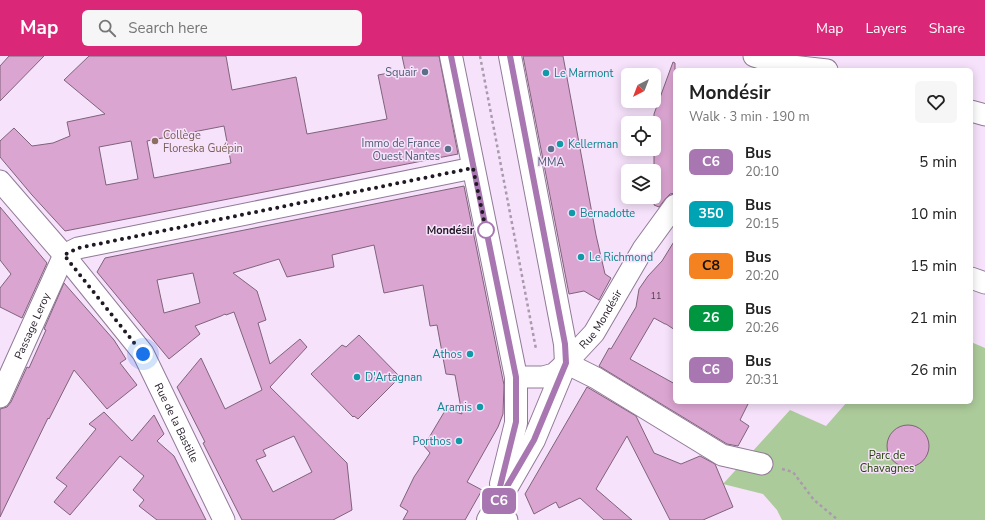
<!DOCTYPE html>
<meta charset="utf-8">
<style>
:root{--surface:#fff;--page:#f6f6f6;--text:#222;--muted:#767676;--accent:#db2777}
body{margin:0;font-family:"Nunito Sans",sans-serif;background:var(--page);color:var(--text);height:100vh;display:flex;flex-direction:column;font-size:15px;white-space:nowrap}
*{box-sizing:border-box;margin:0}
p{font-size:13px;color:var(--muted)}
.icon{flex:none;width:22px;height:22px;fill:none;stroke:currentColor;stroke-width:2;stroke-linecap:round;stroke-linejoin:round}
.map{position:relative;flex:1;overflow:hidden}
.panel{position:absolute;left:673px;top:12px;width:300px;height:336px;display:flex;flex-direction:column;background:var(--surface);border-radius:6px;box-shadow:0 2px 10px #0003}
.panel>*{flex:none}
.badge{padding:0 8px;border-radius:6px;font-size:14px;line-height:26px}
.needle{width:26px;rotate:222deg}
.buttons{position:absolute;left:621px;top:12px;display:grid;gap:8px}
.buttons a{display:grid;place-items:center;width:40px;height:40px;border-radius:6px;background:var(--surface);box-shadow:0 2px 10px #0003;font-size:20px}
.you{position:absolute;width:20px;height:20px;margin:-10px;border:3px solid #fff;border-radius:50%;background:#1a73e8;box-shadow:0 0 0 6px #1a73e833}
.map>.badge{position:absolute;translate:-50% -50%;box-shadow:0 0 0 2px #fff}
.round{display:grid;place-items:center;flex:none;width:42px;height:42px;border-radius:6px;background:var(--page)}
.headline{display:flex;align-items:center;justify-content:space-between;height:68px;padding:0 16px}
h1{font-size:19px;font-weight:700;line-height:30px}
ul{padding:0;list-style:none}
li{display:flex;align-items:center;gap:12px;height:52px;padding:0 16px}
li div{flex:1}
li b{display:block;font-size:15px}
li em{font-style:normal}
li .badge{min-width:44px;font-weight:700;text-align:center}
header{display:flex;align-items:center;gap:24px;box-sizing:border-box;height:56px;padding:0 20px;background:var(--accent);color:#fff}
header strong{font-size:19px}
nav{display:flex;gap:22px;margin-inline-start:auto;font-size:14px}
.search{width:280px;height:36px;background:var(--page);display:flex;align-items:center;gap:10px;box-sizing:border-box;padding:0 14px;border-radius:6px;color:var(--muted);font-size:15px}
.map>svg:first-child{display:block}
.green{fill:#accb9a}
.building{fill:#dba5d2;stroke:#7f637a;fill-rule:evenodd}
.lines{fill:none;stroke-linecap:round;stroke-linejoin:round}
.minor-casing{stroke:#917a97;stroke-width:23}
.major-casing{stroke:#917a97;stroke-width:24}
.path{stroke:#aa9aae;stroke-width:2.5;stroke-dasharray:3 3;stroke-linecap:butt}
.minor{stroke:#fff;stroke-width:21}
.major{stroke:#fff;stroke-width:22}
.line-casing{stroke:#fff;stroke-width:9}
.line{stroke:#a877b2;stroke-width:6}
.walk{stroke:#201823;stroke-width:4;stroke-dasharray:0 7.2}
.service-dot{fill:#5c6f8a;stroke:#f6e2fb;stroke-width:1.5}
.culture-dot{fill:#0f9aa8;stroke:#f6e2fb;stroke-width:1.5}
.education-dot{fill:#8d6e63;stroke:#f6e2fb;stroke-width:1.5}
.stop-dot{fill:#fff;stroke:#a877b2;stroke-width:2}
.labels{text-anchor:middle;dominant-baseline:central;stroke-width:3;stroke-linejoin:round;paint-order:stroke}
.number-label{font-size:9px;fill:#4f3b4f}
.service-label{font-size:11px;fill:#4e5e75;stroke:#f6e2fb;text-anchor:end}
.culture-label{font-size:11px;fill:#0d838f;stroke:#f6e2fb;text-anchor:start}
.education-label{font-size:11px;fill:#785e54;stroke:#f6e2fb;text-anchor:start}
.stop-label{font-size:11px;font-weight:bold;fill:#201823;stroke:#f6e2fb;text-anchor:end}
.street-label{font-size:11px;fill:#201823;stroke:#f6e2fb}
.park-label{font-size:11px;fill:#224205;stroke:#f6e2fb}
</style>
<header>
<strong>Map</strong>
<div class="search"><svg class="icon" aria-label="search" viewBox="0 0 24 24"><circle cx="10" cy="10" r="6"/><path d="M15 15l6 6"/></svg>Search here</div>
<nav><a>Map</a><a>Layers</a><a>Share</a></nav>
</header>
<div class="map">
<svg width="985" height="464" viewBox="0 0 985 464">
<rect width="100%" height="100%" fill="#f6e2fb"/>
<!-- green -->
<polygon class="green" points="971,286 985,292 985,464 782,464 777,454 763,438 723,428 790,354 826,370 847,346 971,346"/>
<!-- building -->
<g class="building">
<polygon points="9,0 44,0 0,45 0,10"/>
<path d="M89 0H226L232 34 296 21 307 78 387 63 378 19 405 14 402 0H439L458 98 65 175 32 139 0 101V85L14 72 32 90 53 87 70 80 67 66 105 58 64 24ZM224 70 231 107 154 122 147 85ZM131 85 138 123 106 129 99 91Z"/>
<polygon points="523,0 563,0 596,179 605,218 611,222 599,244 584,235 569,238"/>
<polygon points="673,6 675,7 675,137 670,138 666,142 659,151 654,149 658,128 654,127 654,58"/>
<path d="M464 130 504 329 503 358 498 371 467 426 482 434 465 464H403L408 455 400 450 414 421 430 397 424 390 446 353 462 358 455 319 446 318 437 269 430 270 423 229 384 237 374 189 332 199 334 211 287 221 279 203 233 217 257 235 266 264 258 267 270 308 300 283 307 291 270 331 347 407 352 454 333 464H242L203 387 205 386 177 331 201 302 225 353 262 334 234 256 226 259 225 258 221 260 195 270 200 278 169 303 97 216 105 202ZM193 217 200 247 164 257 157 224ZM294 380 312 416 273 436 256 404 266 400 263 394Z"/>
<polygon points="0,151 47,207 22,262 0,251 0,232 11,218 0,204"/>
<polygon points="675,184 675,274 666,268 665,268 654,262 630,303 675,328 675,346 749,346 740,364 749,370 738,390 727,388 599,310 609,292 611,293 636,251 639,233 648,220 662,205"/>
<polygon points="64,227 114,284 126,303 120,307 137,329 107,353 74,314 49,363 48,362 0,461 0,353 7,351 11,346 27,311 29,312 46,274 44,273"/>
<polygon points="359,279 400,321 358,363 354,360 353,361 311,318 342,289 346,291"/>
<polygon points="587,331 636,360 654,397 681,408 700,400 715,408 733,451 703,464 670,464 627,380 596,433 632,464 604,464 580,442 559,452 556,446 534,458 525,438"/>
<polygon points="104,356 132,385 154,359 164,378 157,385 174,400 206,464 157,464 139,450 144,444 133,434 144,420 120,400 70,459 54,446 67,430 56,422 96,373 89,368"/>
<circle cx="908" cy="390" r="21"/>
</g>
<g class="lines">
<!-- minor casing -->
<g class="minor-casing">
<g id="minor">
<polyline points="754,0 783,9 827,14"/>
<polyline points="971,55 985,59"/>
<path id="s1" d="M0 125 64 199 143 297 224 464"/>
<polyline points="971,222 985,227"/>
<polyline points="566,307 596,322 722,399 762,408"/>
<path id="s2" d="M516 321H543L554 318 566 307 594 277 643 193 675 149"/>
<path id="s3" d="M0 341 64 199 78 192 473 112"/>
<polyline points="495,451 507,464"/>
</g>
</g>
<!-- major casing -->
<g class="major-casing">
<g id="major">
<polyline points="451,0 516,321 516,367 501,428"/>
<polyline points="488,464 534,384 566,307 565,288 510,0"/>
</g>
</g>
<!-- path -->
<g class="path">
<polyline points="480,0 536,293"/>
<polyline points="782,413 793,416 814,444 838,464"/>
</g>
<!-- minor -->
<use href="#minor" class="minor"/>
<!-- major -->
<use href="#major" class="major"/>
</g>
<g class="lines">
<!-- line casing -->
<g class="line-casing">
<polyline id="line" points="451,0 516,321 516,366 495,451 534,384 566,307 565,288 510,0"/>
</g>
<!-- line -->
<use href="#line" class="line"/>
<!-- walk -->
<polyline class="walk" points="143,298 64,199 78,192 473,112 486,174"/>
</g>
<!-- markers -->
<g class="service-dot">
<circle cx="425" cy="16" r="4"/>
<circle cx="448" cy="93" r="4"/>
<circle cx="551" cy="93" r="4"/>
</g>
<g class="culture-dot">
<circle cx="546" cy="17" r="4"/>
<circle cx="560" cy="88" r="4"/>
<circle cx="572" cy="157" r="4"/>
<circle cx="581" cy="201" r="4"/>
<circle cx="470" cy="298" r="4"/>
<circle cx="357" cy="321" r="4"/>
<circle cx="480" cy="351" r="4"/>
<circle cx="459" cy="385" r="4"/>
</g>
<circle class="education-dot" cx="155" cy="85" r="4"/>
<circle class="stop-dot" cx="486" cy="174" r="8"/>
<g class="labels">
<!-- number labels -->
<g class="number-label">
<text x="656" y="240">11</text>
</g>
<!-- service labels -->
<g class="service-label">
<text x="417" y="16">Squair</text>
<text x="440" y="87">Immo de France<tspan x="440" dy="13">Ouest Nantes</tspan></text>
<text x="551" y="106" text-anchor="middle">MMA</text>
</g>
<!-- culture labels -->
<g class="culture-label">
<text x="554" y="17">Le Marmont</text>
<text x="568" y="88">Kellerman</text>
<text x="580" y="157">Bernadotte</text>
<text x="589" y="201">Le Richmond</text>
<text x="462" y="298" text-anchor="end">Athos</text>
<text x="365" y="321">D'Artagnan</text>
<text x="472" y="351" text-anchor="end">Aramis</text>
<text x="451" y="385" text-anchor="end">Porthos</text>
</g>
<!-- education labels -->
<g class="education-label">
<text x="163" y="79">Collège<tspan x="163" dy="13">Floreska Guépin</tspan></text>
</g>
<!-- stop labels -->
<g class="stop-label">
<text x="474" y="174">Mondésir</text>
</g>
<!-- street labels -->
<g class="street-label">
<text stroke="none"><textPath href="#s2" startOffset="111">Rue Mondésir</textPath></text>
<text stroke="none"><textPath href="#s3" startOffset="78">Passage Leroy</textPath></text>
<text stroke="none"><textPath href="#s1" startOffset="301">Rue de la Bastille</textPath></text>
</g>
<!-- park labels -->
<g class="park-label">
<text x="887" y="399">Parc de<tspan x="887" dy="13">Chavagnes</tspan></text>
</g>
</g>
</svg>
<div class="buttons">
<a><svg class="needle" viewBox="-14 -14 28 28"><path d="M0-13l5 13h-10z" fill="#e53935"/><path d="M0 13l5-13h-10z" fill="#767676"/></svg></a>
<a><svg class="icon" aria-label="locate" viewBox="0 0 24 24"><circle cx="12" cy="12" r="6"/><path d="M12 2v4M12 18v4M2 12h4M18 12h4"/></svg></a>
<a><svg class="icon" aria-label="layers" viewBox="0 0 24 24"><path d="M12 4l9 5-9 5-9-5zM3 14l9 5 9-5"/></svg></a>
</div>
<div class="you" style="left:143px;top:298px"></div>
<b class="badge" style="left:499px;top:445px;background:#a877b2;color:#fff">C6</b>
<section class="panel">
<div class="headline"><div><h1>Mondésir</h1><p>Walk · 3 min · 190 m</p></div><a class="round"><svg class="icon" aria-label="heart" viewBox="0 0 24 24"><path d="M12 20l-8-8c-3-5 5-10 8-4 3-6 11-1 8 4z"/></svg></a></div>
<ul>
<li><span class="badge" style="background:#a877b2;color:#fff">C6</span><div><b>Bus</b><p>20:10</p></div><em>5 min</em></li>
<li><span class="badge" style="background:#00a3b4;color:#fff">350</span><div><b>Bus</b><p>20:15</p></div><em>10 min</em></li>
<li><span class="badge" style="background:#f58220;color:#111">C8</span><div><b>Bus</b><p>20:20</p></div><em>15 min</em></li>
<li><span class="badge" style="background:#009640;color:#fff">26</span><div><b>Bus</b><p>20:26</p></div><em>21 min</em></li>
<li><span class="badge" style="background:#a877b2;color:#fff">C6</span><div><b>Bus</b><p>20:31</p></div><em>26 min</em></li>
</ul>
</section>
</div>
